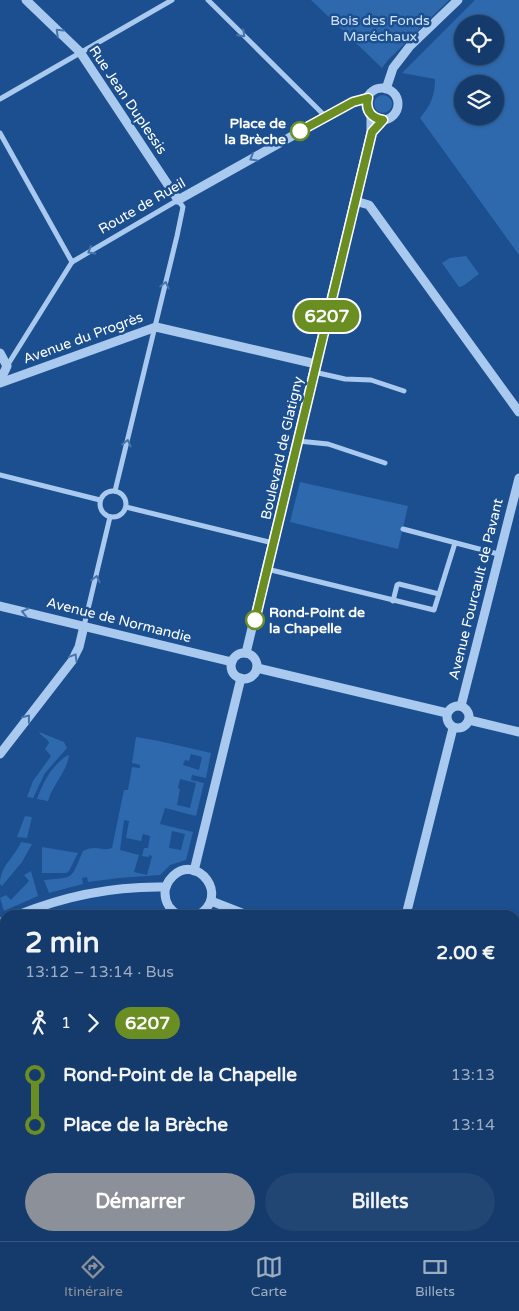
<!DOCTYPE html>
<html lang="fr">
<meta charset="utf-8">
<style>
:root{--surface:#143b6b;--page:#214673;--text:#f1f3f6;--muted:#9dadc1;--line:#33557e;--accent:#8c9099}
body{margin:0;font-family:"Varela Round",sans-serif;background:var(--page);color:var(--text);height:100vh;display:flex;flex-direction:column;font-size:19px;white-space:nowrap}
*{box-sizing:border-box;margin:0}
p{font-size:16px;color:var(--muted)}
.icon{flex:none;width:28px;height:28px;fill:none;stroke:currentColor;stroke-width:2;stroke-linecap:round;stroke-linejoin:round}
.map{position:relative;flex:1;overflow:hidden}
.details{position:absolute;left:0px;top:910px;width:520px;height:331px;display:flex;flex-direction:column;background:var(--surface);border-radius:15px 15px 0 0;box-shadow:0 1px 4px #0004,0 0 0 1px var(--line)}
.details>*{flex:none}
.badge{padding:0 10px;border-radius:16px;font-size:18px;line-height:32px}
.tools{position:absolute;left:454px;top:15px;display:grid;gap:10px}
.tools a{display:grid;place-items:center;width:50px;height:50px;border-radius:50%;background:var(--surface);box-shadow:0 1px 4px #0004,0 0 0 1px var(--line);font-size:25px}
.map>.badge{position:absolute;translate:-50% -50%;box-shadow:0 0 0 2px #fff}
.legs{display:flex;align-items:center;gap:8px;height:55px;padding:0 25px;font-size:16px}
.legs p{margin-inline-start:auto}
.summary{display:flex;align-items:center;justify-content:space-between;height:85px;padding:0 25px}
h1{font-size:28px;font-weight:700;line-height:38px}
.action{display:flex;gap:10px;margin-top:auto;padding:10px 25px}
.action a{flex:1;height:58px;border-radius:30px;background:var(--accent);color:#fff;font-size:20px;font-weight:700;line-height:58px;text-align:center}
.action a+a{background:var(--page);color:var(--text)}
ul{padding:0 25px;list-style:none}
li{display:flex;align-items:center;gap:18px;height:50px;font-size:19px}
li i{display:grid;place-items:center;width:8px;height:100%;margin:0 6px;background:currentColor}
li i::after{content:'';width:12px;height:12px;margin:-6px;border:4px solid;border-radius:50%;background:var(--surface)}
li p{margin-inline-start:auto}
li:first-child i{background:linear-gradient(#0000 50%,currentColor 0)}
li:last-child i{background:linear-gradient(currentColor 50%,#0000 0)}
.tabs{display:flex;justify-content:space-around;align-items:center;height:70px;border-top:1px solid var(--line);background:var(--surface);font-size:14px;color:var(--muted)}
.tabs a{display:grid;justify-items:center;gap:2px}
.tabs .selected{color:var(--accent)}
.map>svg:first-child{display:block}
.green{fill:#2e69ad;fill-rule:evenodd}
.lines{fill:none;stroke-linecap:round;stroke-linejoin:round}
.minor{stroke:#a9c9ee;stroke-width:5}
.tertiary{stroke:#a9c9ee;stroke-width:9}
.oneway{stroke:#4674ac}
.line-1-casing{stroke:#fff;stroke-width:11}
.line-1{stroke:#6b8e23;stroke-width:8}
.stop-1-dot{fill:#fff;stroke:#6b8e23;stroke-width:2.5}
.labels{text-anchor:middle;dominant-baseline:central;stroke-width:5;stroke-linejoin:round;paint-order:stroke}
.park-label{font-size:14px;fill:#cfe3fa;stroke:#1b4f8f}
.street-label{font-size:14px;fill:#fff;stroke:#1b4f8f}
.stop-label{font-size:14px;font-weight:bold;fill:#fff;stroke:#1b4f8f;text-anchor:end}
</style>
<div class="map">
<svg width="519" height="1241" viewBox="0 0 519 1241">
<rect width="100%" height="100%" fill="#1b4f8f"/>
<!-- green -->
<g class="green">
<polygon points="311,0 449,0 388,60 382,68"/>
<path d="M475 0H519V255L420 118C431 105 435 95 435 79L402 73ZM462 24H495V56H462ZM462 84H495V116H462Z"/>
<circle cx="383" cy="104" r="9"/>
<polygon points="466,256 479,274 463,286 459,287 442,263 450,258"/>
<polygon points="300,482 408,506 398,549 290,522"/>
<path d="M39 732 64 742 67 748 45 773 33 798 27 797 33 781 51 756 45 749 49 743C47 737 41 737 39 732Z"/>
<path d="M136 737 159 741 211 753 206 778 192 775 191 780 204 783 196 816 165 808 160 824 193 832 186 860 170 865 160 875 119 878 88 882 87 877 82 878 83 884 49 893 44 880C76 877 70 880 83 851 98 844 101 852 112 848L124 790H128L132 767 140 768V765L132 763ZM191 754 202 757 199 770 183 765 185 760 189 761ZM180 779 196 783 190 808 177 805 180 789 178 788ZM124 820 129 821 126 838 141 841 143 834 150 836 148 848H144L142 856 149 857V855L152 856 147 875 134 872 139 855 120 850ZM172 831 185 834 181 850 169 848Z"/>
<path d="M68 755 69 756C66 773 53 784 48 801L37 799C43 782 52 765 68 755Z"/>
<polygon points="25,816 32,817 27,838 17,837"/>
<path d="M21 842 32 844 22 862 2 886 0 884C0 866 14 858 21 842Z"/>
<polygon points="42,847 78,853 69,871 66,873 42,873"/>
<polygon points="31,871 38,896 4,911 0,898 6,895 11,900 29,881 24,875"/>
<polygon points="0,1067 5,1068 5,1183 0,1179"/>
</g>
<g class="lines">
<!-- minor -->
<g class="minor">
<polyline points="208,0 326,117"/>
<polyline points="0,99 172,0"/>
<polyline points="0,133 72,262"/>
<polyline points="7,366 72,262 178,200 183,207 177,236 115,491"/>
<polyline points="314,372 345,379 371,380 404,391"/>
<polyline points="298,441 328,444 385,463"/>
<polyline points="0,475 100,500"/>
<circle cx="113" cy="504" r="13"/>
<polyline points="126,507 273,543"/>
<polyline points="403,529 498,554"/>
<polyline points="267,569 434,610 455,543"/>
<polyline points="393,601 397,585 399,584 439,594"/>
<polyline points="84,626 110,517"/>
</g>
<!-- tertiary -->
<g class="tertiary">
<polyline points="26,0 80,52 178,200 353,102 368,98"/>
<circle cx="382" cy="104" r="16"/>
<polyline points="386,89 393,68 400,59 410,46 458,0"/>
<polyline points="355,201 369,205 519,412"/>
<polyline points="0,353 7,366 0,381"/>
<polyline points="0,383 156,327 316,364"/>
<polyline points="0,606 232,662"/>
<polyline points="246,653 371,132 371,115"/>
<circle cx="244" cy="666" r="13"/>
<polyline points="257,668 447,713"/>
<circle cx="458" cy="717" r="11"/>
<polyline points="461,706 519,478"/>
<polyline points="469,720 519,732"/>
<polyline points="0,754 72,661 79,647 84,626"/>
<polyline points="194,871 241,678"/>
<polyline points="211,901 247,915"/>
<path d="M18 915C64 896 116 886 166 887"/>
<path d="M179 915C171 911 165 903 165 893 165 887 168 881 173 876 197 853 231 896 198 915"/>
<polyline points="406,915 453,728"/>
<polyline points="0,923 5,920"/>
<polyline points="515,1018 519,1020"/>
<polyline points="0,1191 5,1195"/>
<polyline points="57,1236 63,1241"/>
<polyline points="105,1241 106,1236"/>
<polyline points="321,1241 323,1236"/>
</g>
</g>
<!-- one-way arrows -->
<defs><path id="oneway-chevron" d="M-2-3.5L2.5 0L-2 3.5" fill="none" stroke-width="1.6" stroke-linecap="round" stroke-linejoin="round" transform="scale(1.25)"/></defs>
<g class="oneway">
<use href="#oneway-chevron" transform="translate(59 32) rotate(-136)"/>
<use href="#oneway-chevron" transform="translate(242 34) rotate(45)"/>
<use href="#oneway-chevron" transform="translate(253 158) rotate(150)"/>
<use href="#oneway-chevron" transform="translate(91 251) rotate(150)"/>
<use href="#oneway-chevron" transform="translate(165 285) rotate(-77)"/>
<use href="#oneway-chevron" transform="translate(127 443) rotate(-76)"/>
<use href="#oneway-chevron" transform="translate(96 579) rotate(-77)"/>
<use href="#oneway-chevron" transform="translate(25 612) rotate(-167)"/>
<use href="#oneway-chevron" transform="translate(74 657) rotate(-59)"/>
<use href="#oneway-chevron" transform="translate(27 718) rotate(-52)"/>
</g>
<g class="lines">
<!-- line-1 casing -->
<g class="line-1-casing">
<path id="line-1" d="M255 620 372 132 383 120C371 118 365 110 368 98L353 102 300 131"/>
</g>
<!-- line-1 -->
<use href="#line-1" class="line-1"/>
</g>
<!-- markers -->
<g class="stop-1-dot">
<circle cx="300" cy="131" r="9"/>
<circle cx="255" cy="620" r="9"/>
</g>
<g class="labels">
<!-- park labels -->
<g class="park-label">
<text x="380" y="20">Bois des Fonds<tspan x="380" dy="16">Maréchaux</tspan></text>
</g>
<!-- street labels -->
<g class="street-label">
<text transform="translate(128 100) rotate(56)">Rue Jean Duplessis</text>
<text transform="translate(142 206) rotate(-30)">Route de Rueil</text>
<text transform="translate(83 338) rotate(-20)">Avenue du Progrès</text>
<text transform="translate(282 448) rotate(-77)">Boulevard de Glatigny</text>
<text transform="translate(476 589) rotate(-76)">Avenue Fourcault de Pavant</text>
<text transform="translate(119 620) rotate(14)">Avenue de Normandie</text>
</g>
<!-- stop labels -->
<g class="stop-label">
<text x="286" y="123">Place de<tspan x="286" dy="16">la Brèche</tspan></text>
<text x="269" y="612" text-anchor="start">Rond-Point de<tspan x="269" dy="16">la Chapelle</tspan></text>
</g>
</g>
</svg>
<div class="tools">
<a><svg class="icon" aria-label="locate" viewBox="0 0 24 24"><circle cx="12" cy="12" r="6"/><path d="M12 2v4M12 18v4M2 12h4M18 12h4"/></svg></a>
<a><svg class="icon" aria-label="layers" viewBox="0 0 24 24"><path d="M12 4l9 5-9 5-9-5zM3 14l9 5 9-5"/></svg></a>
</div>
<b class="badge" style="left:327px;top:316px;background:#6b8e23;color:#fff">6207</b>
<section class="details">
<div class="summary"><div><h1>2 min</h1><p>13:12 – 13:14 · Bus</p></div><b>2.00 €</b></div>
<div class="legs"><svg class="icon" aria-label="walk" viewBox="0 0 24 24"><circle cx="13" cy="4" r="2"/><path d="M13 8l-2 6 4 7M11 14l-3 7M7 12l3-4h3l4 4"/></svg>1<svg class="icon" aria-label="forward" viewBox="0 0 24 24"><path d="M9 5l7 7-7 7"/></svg><b class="badge" style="background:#6b8e23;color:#fff">6207</b></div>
<ul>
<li><i style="color:#6b8e23"></i><b>Rond-Point de la Chapelle</b><p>13:13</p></li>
<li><i style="color:#6b8e23"></i><b>Place de la Brèche</b><p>13:14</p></li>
</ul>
<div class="action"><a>Démarrer</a><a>Billets</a></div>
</section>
</div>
<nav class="tabs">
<a class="selected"><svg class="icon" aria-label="directions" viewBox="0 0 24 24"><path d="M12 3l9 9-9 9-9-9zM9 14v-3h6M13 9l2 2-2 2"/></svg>Itinéraire</a>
<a><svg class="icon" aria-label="map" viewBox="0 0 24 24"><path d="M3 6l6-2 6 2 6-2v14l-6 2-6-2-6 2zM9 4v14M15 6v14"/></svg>Carte</a>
<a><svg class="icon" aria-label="tickets" viewBox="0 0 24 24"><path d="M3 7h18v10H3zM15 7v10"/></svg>Billets</a>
</nav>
